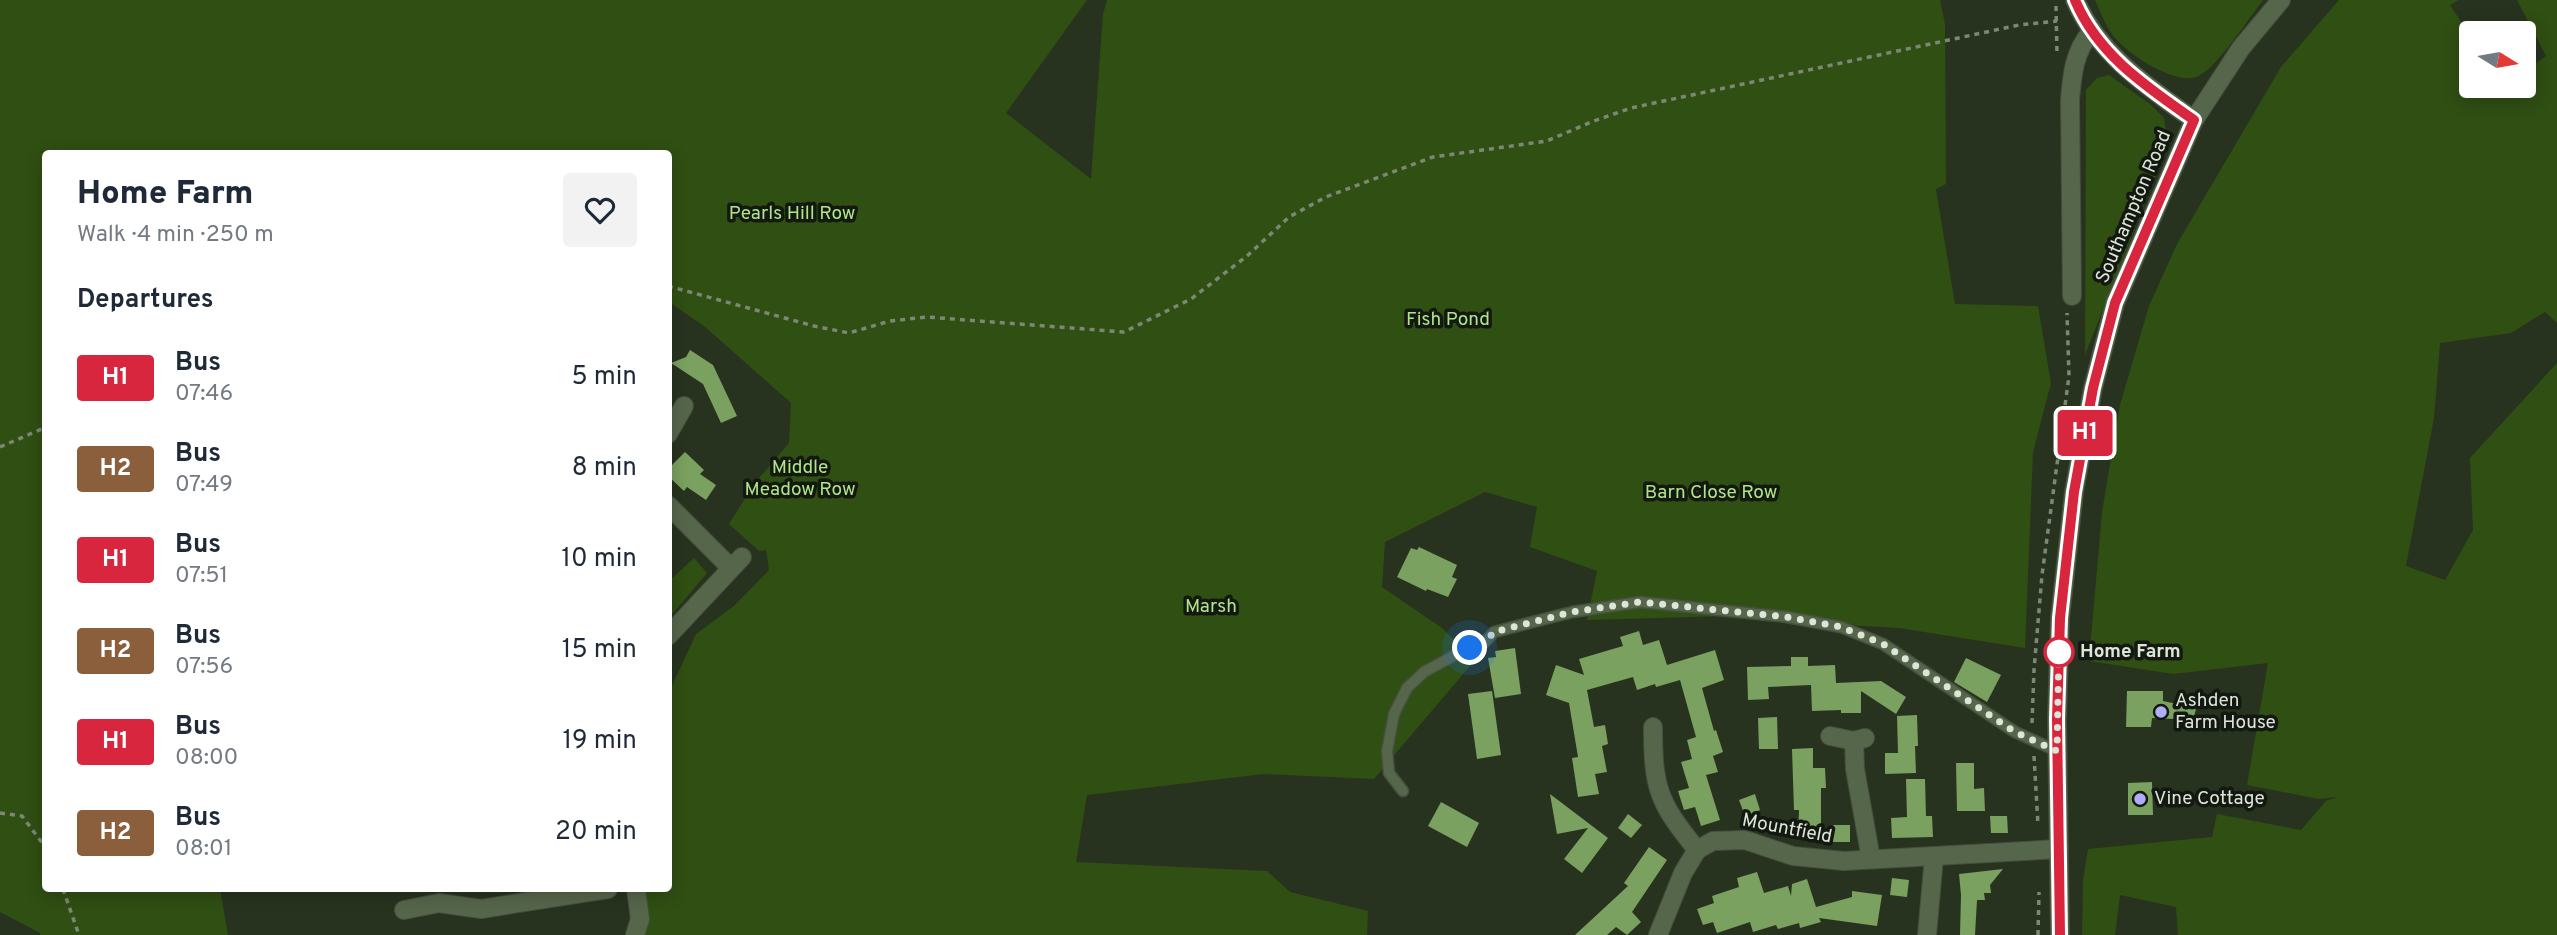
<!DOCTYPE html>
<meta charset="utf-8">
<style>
:root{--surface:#fff;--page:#f2f2f3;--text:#1f2937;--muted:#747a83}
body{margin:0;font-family:Overpass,sans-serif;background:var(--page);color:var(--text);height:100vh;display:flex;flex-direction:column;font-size:26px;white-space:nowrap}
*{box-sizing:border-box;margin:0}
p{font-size:23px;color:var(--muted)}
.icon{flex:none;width:38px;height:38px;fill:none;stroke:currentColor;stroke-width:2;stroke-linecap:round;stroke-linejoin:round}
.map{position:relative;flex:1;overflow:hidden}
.side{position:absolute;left:42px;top:150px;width:630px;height:742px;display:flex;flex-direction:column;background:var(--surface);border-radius:7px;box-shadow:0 4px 18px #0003}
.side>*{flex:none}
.badge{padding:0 14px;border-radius:5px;font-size:24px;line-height:46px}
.needle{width:46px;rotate:101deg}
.controls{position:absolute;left:2459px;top:21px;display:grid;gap:14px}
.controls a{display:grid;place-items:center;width:77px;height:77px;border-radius:7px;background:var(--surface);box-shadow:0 4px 18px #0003;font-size:35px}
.you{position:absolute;width:35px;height:35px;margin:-18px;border:5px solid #fff;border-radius:50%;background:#1a73e8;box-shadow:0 0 0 10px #1a73e833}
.map>.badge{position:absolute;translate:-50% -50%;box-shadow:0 0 0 4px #fff}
h2{padding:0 35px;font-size:26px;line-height:63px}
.round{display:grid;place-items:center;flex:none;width:74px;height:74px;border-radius:7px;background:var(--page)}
.summary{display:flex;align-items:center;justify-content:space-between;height:119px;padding:0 35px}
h1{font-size:33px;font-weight:800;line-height:52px}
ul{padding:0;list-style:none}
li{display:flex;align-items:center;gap:21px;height:91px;padding:0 35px}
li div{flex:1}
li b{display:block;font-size:26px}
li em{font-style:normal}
li .badge{min-width:77px;font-weight:700;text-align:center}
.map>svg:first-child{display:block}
.green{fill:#304f13}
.building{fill:#7aa15f}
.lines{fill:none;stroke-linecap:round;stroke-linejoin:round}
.service-casing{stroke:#444f3d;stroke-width:13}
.minor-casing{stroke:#444f3d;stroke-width:20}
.tertiary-casing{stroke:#444f3d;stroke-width:20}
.path{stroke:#7d8776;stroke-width:3.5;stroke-dasharray:5 5;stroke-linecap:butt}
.service{stroke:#56664b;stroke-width:10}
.minor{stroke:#56664b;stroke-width:18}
.tertiary{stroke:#56664b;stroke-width:18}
.line-casing{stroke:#fff;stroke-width:16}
.line{stroke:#d7263d;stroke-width:10}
.walk{stroke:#dde5d8;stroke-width:7;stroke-dasharray:0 12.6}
.stop-dot{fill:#fff;stroke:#d7263d;stroke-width:3.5}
.poi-dot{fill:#aeaefb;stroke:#131810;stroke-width:2.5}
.labels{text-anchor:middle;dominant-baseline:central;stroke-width:7;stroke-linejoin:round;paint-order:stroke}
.street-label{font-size:19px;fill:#dde5d8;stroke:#131810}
.park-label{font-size:19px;fill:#afe489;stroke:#131810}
.stop-label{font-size:19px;font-weight:bold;fill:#dde5d8;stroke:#131810;text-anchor:start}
.poi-label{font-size:19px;fill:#dde5d8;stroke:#131810;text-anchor:start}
</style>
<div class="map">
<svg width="2557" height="935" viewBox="0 0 2557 935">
<rect width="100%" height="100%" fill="#27331f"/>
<!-- green -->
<g class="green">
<polygon points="0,0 1087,0 1006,113 1091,179 1103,14 1107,0 1940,0 1945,24 1946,184 1936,189 1955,304 2038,306 2051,383 2033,452 2025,648 1899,628 1759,620 1728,616 1587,620 1597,571 1530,547 1537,507 1485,492 1385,542 1382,587 1442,628 1475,660 1374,779 1263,774 1087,795 1076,862 1267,871 1290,892 1368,911 1367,935 645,935 643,889 668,889 669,692 696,634 734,606 769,570 766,550 759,551 729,524 754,484 789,443 791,403 704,326 669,302 668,154 46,154 46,889 220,889 228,935 40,935 40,933 0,912"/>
<path d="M2095 0H2263C2249 18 2215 71 2196 77 2174 85 2124 52 2112 34 2105 24 2100 11 2095 0Z"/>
<polygon points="2339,0 2459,0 2450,5 2471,37 2471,86 2524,86 2524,72 2546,56 2517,0 2557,0 2557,323 2545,312 2511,333 2440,343 2434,418 2406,566 2445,580 2473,530 2470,458 2557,363 2557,935 2178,935 2176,907 2120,895 2115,935 2082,935 2083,880 2088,849 2212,837 2217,814 2301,830 2326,801 2337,797 2319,799 2247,785 2268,663 2173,674 2089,661 2102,512 2120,405 2149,306 2177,244 2281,67"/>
<polygon points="2109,75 2150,104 2164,118 2168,144 2085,355 2086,90 2097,78"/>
<polygon points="694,558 707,573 669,618 669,581"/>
</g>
<!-- building -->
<g class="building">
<polygon points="690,350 713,365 737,416 721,423 703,384 671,363 686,357"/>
<polygon points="685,452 704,470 700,474 716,485 706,500 687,487 684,491 668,476 668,469"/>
<polygon points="1419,547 1457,565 1452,577 1457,579 1448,597 1427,589 1426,591 1397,577 1411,548 1417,550"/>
<polygon points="1639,631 1643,645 1659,640 1667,665 1715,650 1724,680 1702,688 1714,731 1716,730 1723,752 1713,756 1718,772 1706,775 1720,820 1701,826 1695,807 1684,810 1678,791 1689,788 1681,762 1692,759 1687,740 1696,737 1680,680 1656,687 1655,684 1637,690 1633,677 1587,690 1594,727 1605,725 1608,744 1602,746 1607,772 1595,774 1599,794 1578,797 1572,758 1578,757 1569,703 1546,695 1556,665 1584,675 1579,659 1623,646 1620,637"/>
<polygon points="1515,648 1521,694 1495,698 1488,658 1496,657 1495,651"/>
<polygon points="1791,657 1808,657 1808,666 1835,665 1836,683 1881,681 1906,697 1896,714 1861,691 1861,713 1841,713 1841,710 1812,711 1811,685 1768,687 1769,699 1748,700 1747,667 1791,666"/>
<polygon points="1966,658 2001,675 1987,702 1954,682"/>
<polygon points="1492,691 1501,755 1477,759 1468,694"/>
<polygon points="2127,691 2163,691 2163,701 2196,708 2193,722 2174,719 2152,718 2151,727 2126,727"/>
<polygon points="1917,715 1918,746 1915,746 1916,773 1885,774 1885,753 1898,753 1897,716"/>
<polygon points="1777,717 1778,749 1759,749 1758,718"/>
<polygon points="1813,748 1813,768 1825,768 1826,788 1821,788 1821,839 1798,839 1799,810 1794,810 1792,749"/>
<polygon points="1956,763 1974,763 1974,789 1984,788 1985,811 1957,811"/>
<polygon points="1906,779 1925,779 1926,816 1932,816 1933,837 1892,838 1891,818 1907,817"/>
<polygon points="2152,782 2153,815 2128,815 2128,783"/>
<polygon points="1550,794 1608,838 1582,873 1564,859 1588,828 1557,834"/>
<polygon points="1755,794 1760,810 1745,816 1739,800"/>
<polygon points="1441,802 1479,823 1467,847 1428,826"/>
<polygon points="1628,814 1642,825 1631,838 1618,828"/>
<polygon points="1990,816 2007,816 2008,833 1991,833"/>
<rect x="1833" y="825" width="17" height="17"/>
<polygon points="1649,847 1667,860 1632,912 1641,922 1627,935 1616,927 1607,935 1575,935 1628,886 1624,883"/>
<polygon points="2003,869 1990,885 1991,893 1984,893 1985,900 1977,900 1975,935 1960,935 1961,895 1959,874"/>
<polygon points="1757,872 1764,893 1788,886 1791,896 1792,884 1807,879 1816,907 1852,897 1852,891 1882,895 1877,926 1819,918 1821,922 1800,928 1799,923 1778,929 1776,925 1753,932 1750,922 1717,933 1713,922 1703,925 1697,909 1714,903 1712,896 1739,887 1737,878"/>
<polygon points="1892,878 1909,880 1907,897 1890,895"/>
</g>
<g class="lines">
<!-- service casing -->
<g class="service-casing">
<polyline id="service" points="1403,791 1389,773 1387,751 1394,714 1407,688 1424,672 1455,655 1485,642 1494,632 1572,612 1640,602 1787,617 1841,627 1883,644 2015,732 2057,751"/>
</g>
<!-- minor casing -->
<g class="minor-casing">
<g id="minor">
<path d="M2072 296 2070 100C2072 75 2074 52 2091 32"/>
<polyline points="668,434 684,406"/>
<polyline points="668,505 731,568"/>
<polyline points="668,636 742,557"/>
<path d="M1653 727C1653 788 1658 802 1697 850"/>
<polyline points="1830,736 1854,741"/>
<polyline points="1865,738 1854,741 1855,769 1871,859"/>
<polyline points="404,910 439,903 481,909 608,889"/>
<polyline points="635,935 640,919 636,889"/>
<polyline points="1658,935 1683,873 1697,850 1713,841 1745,840 1793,856 1844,861 2059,849"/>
<polyline points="1927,935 1934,857"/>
</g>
</g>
<!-- tertiary casing -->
<g class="tertiary-casing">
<g id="tertiary">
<path d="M2075 0C2099 55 2147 86 2194 120"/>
<polyline points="2060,935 2057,719 2060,618 2074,492 2093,388 2115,303 2194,120 2241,48 2281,0"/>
</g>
</g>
<!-- path -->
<g class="path">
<polyline points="2056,6 2057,54"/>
<polyline points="668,286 814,326 849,333 890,321 927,317 1124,332 1191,299 1247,256 1289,217 1326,197 1433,157 1547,141 1591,122 1631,108 2019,25 2057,21"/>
<polyline points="0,447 46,427"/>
<polyline points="2032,723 2034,670 2042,575 2069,376 2067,313"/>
<polyline points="2034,756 2038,825"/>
<polyline points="0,813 22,816 46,848"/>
<polyline points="63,889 79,935"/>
<polyline points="2038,935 2039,892"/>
</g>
<!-- service -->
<use href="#service" class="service"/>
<!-- minor -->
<use href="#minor" class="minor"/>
<!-- tertiary -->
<use href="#tertiary" class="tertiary"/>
</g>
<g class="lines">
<!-- line casing -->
<g class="line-casing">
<path id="line" d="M2060 935 2057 719 2060 618 2074 492 2093 388 2115 303 2194 120C2147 87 2098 55 2075 0"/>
</g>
<!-- line -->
<use href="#line" class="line"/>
<!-- walk -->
<polyline class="walk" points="1470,648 1485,642 1494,632 1572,612 1640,602 1787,617 1841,627 1883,644 2015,732 2057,751 2059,643 2059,652"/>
</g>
<!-- markers -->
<circle class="stop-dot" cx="2059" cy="652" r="14"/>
<g class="poi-dot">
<circle cx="2161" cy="712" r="7"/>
<circle cx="2140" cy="799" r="7"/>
</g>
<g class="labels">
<!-- street labels -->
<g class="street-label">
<text transform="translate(2134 207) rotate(-67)">Southampton Road</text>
<text transform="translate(1787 829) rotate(11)">Mountfield</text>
</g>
<!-- park labels -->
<g class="park-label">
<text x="792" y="214">Pearls Hill Row</text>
<text x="1448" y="320">Fish Pond</text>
<text x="800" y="468">Middle<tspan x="800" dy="22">Meadow Row</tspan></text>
<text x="1711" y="493">Barn Close Row</text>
<text x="1211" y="607">Marsh</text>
</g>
<!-- stop labels -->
<g class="stop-label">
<text x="2080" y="652">Home Farm</text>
</g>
<!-- poi labels -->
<g class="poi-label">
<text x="2175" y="701">Ashden<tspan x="2175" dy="22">Farm House</tspan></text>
<text x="2154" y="799">Vine Cottage</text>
</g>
</g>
</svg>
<div class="controls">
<a><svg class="needle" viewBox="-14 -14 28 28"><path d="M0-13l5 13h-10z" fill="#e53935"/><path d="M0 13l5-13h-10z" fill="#747a83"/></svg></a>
</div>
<div class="you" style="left:1470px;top:648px"></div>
<b class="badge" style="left:2085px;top:433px;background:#d7263d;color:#fff">H1</b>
<section class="side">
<div class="summary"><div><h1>Home Farm</h1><p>Walk · 4 min · 250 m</p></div><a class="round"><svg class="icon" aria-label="heart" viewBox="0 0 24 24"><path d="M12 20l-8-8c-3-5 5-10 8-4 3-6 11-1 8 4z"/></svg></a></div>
<h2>Departures</h2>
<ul>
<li><span class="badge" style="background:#d7263d;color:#fff">H1</span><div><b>Bus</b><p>07:46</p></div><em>5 min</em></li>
<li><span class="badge" style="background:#8b5e3c;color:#fff">H2</span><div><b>Bus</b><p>07:49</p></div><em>8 min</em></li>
<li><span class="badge" style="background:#d7263d;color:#fff">H1</span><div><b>Bus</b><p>07:51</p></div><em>10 min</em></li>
<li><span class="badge" style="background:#8b5e3c;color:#fff">H2</span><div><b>Bus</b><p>07:56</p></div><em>15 min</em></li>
<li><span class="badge" style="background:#d7263d;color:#fff">H1</span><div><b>Bus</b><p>08:00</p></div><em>19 min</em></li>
<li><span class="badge" style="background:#8b5e3c;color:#fff">H2</span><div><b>Bus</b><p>08:01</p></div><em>20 min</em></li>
</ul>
</section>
</div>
